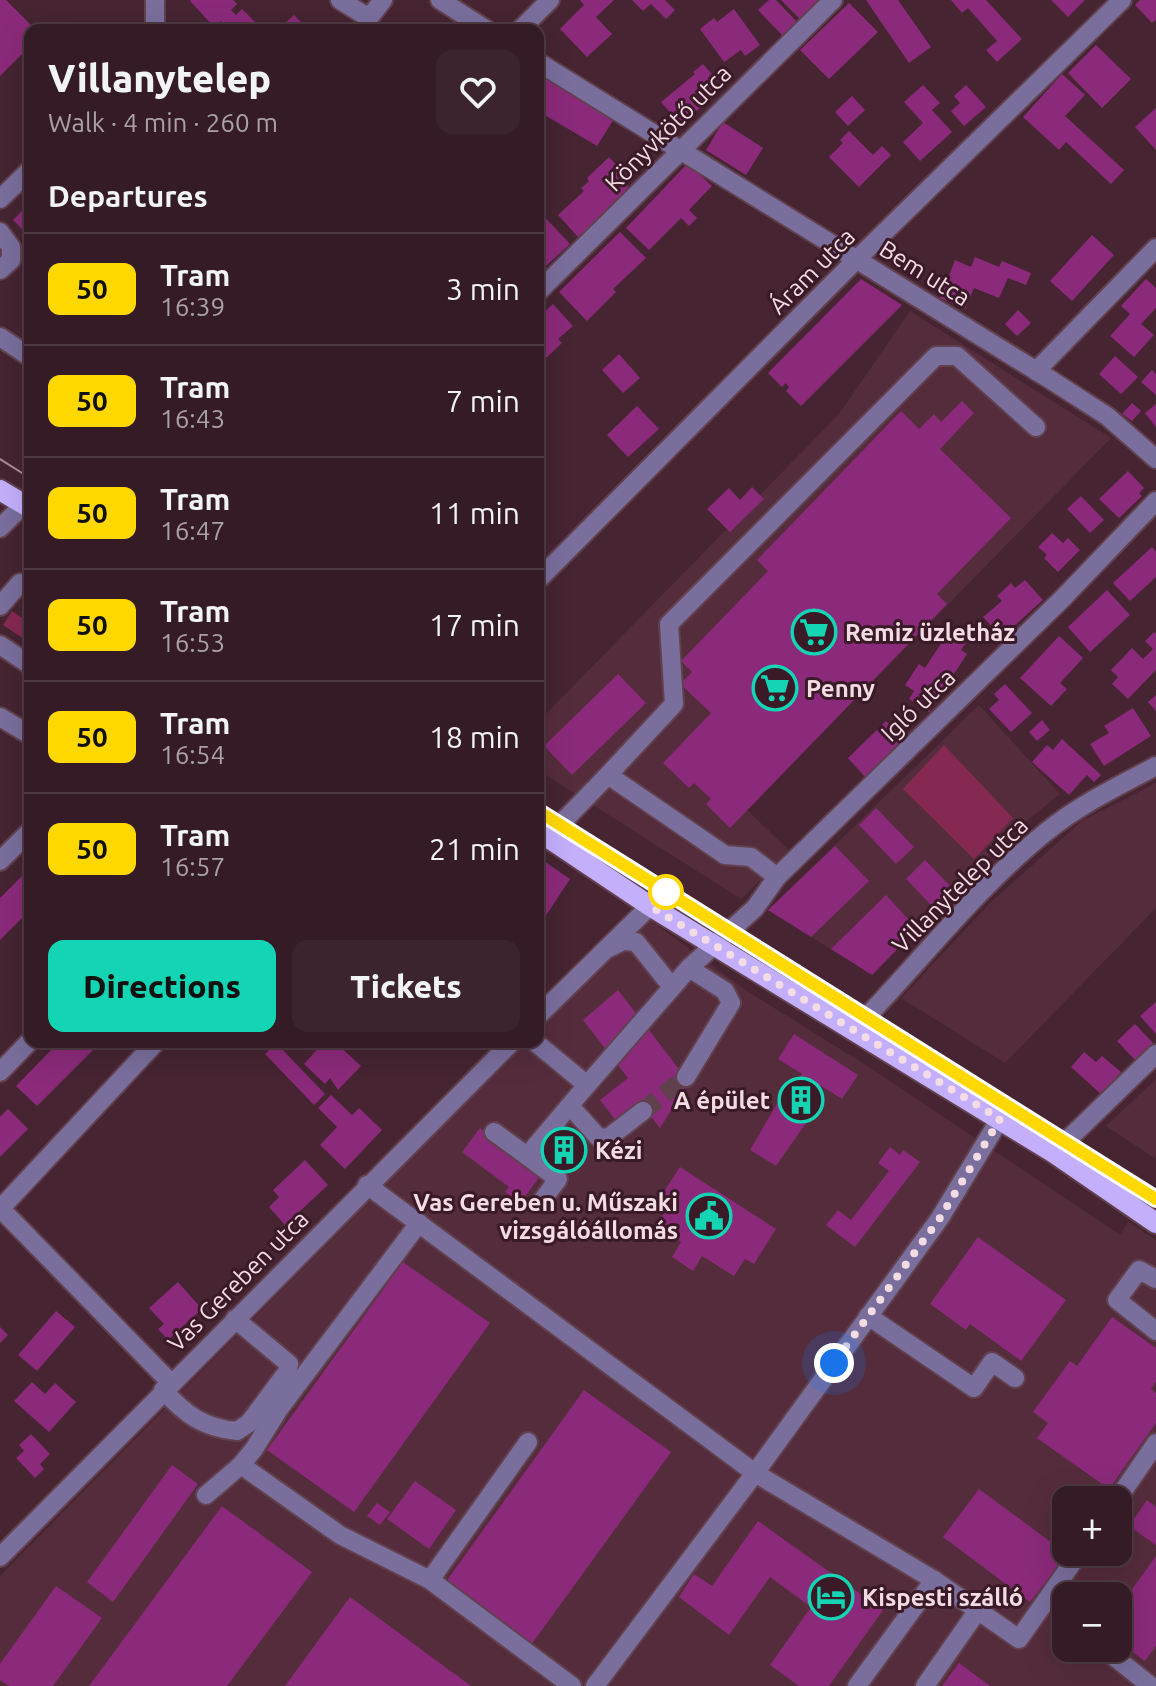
<!DOCTYPE html>
<meta charset="utf-8">
<style>
:root{--surface:#341b26;--page:#3c242e;--text:#f1f3f6;--muted:#a9a1a7;--line:#4e3943;--accent:#13d5b3}
body{margin:0;font-family:Ubuntu,sans-serif;background:var(--page);color:var(--text);height:100vh;display:flex;flex-direction:column;font-size:30px;white-space:nowrap}
*{box-sizing:border-box;margin:0}
p{font-size:26px;color:var(--muted)}
.icon{flex:none;width:44px;height:44px;fill:none;stroke:currentColor;stroke-width:2;stroke-linecap:round;stroke-linejoin:round}
.map{position:relative;flex:1;overflow:hidden}
.panel{position:absolute;left:24px;top:24px;width:520px;height:1024px;display:flex;flex-direction:column;background:var(--surface);border-radius:16px;box-shadow:0 8px 32px #0002,0 0 0 2px var(--line)}
.panel>*{flex:none}
.badge{padding:0 16px;border-radius:12px;font-size:28px;line-height:52px}
.tools{position:absolute;left:1052px;top:1486px;display:grid;gap:16px}
.tools a{display:grid;place-items:center;width:80px;height:80px;border-radius:16px;background:var(--surface);box-shadow:0 8px 32px #0002,0 0 0 2px var(--line);font-size:40px}
.you{position:absolute;width:40px;height:40px;margin:-20px;border:6px solid #fff;border-radius:50%;background:#1a73e8;box-shadow:0 0 0 12px #1a73e833}
.map>.badge{position:absolute;translate:-50% -50%;box-shadow:0 0 0 4px #fff}
h2{padding:0 24px;font-size:30px;line-height:72px}
.round{display:grid;place-items:center;flex:none;width:84px;height:84px;border-radius:16px;background:var(--page)}
.overview{display:flex;align-items:center;justify-content:space-between;height:136px;padding:0 24px}
h1{font-size:38px;font-weight:800;line-height:60px}
.primary-button{display:flex;gap:16px;margin-top:auto;padding:16px 24px}
.primary-button a{flex:1;height:92px;border-radius:16px;background:var(--accent);color:#111;font-size:32px;font-weight:800;line-height:92px;text-align:center}
.primary-button a+a{background:var(--page);color:var(--text)}
ul{padding:0;list-style:none}
li{display:flex;align-items:center;gap:24px;height:112px;padding:0 24px;border-top:2px solid var(--line)}
li div{flex:1}
li b{display:block;font-size:30px}
li em{font-style:normal}
li .badge{min-width:88px;font-weight:700;text-align:center}
.map>svg:first-child{display:block}
.built{fill:#552c3c;fill-rule:evenodd}
.green{fill:#852953}
.building{fill:#8b2a7a}
.lines{fill:none;stroke-linecap:round;stroke-linejoin:round}
.minor-tunnel{stroke:#60404d;stroke-width:18;stroke-dasharray:18 9;stroke-linecap:butt}
.minor-casing{stroke:#62414e;stroke-width:22}
.major-casing{stroke:#62414e;stroke-width:24}
.minor{stroke:#7a6e9d;stroke-width:18}
.major{stroke:#c3affc;stroke-width:20}
.tram{stroke:#ab8f99;stroke-width:2}
.line-casing{stroke:#fff;stroke-width:18}
.line{stroke:#ffd800;stroke-width:12}
.walk{stroke:#f4dce4;stroke-width:8;stroke-dasharray:0 14.4}
.stop-dot{fill:#fff;stroke:#ffd800;stroke-width:4}
.labels{text-anchor:middle;dominant-baseline:central;stroke-width:6;stroke-linejoin:round;paint-order:stroke}
.street-label{font-size:24px;fill:#f4dce4;stroke:#3b1a28}
.poi-label{font-size:24px;font-weight:bold;fill:#f4dce4;stroke:#3b1a28;text-anchor:start}
</style>
<div class="map">
<svg width="1156" height="1686" viewBox="0 0 1156 1686">
<rect width="100%" height="100%" fill="#462432"/>
<!-- built -->
<g class="built">
<polygon points="910,311 1111,438 747,810 790,851 741,899 538,770 538,722 839,414"/>
<polygon points="979,705 1060,794 1013,832 872,975 768,910"/>
<polygon points="1156,783 1156,908 1005,1063 901,998 990,903 1083,820"/>
<path d="M649 919 747 991 872 1069 1120 1235 1128 1222 1156 1240V1686H0V1576L526 1042H538V1030ZM1066 1500H1118V1552H1066ZM1066 1596H1118V1648H1066Z"/>
<polygon points="1156,1079 1156,1159 1106,1126"/>
</g>
<!-- green -->
<g class="green">
<polygon points="12,611 30,623 30,643 3,625"/>
<polygon points="944,745 1013,818 974,859 903,789"/>
</g>
<!-- building -->
<g class="building">
<polygon points="0,0 6,0 36,30 30,30 30,46 0,76"/>
<polygon points="191,0 233,0 237,4 231,10 236,15 242,9 263,30 220,30 225,25 221,21 214,27 190,1"/>
<polygon points="580,0 614,0 596,17 612,34 587,57 560,29 584,5"/>
<polygon points="632,0 665,0 675,10 666,19 651,4 643,11"/>
<polygon points="769,0 776,0 798,23 783,36 758,10"/>
<polygon points="781,0 821,0 801,20"/>
<polygon points="866,0 898,0 931,47 909,63"/>
<polygon points="951,0 986,0 1022,39 997,62 986,50 997,41 968,8 962,13"/>
<polygon points="1051,0 1085,0 1068,17"/>
<polygon points="1140,0 1156,0 1156,20 1152,23 1135,5"/>
<polygon points="849,3 878,32 829,79 800,50"/>
<polygon points="734,9 760,45 745,56 741,50 724,62 700,29 714,18 717,22"/>
<polygon points="294,15 307,28 304,30 278,30"/>
<polygon points="1096,45 1131,79 1102,108 1068,73"/>
<polygon points="703,64 717,80 709,86 716,95 680,124 661,102 695,74 693,72"/>
<polygon points="538,71 614,119 597,146 538,111"/>
<polygon points="1062,74 1085,95 1065,116 1124,170 1111,184 1066,142 1059,150 1023,117"/>
<polygon points="923,85 940,103 932,110 952,132 920,161 903,142 923,123 904,102"/>
<polygon points="966,85 986,107 964,126 951,111 960,103 954,96"/>
<polygon points="852,96 865,110 848,126 835,112"/>
<polygon points="1156,108 1156,150 1135,127"/>
<polygon points="723,122 763,148 746,175 706,150"/>
<polygon points="849,131 873,155 882,146 891,155 859,187 829,157 843,143 840,140"/>
<polygon points="609,157 627,176 622,180 631,189 579,238 558,215 584,191 581,188 589,181 587,178"/>
<polygon points="688,163 712,186 689,210 697,218 689,226 681,218 649,250 626,228"/>
<polygon points="30,203 30,237 13,220"/>
<polygon points="540,212 570,244 546,266 538,257 538,214"/>
<polygon points="620,232 646,258 613,289 616,292 587,321 559,292"/>
<polygon points="1092,235 1114,255 1072,301 1050,281"/>
<polygon points="975,257 999,267 1002,261 1031,273 1026,285 1008,278 999,298 974,288 965,309 940,298 955,260 971,267"/>
<polygon points="861,279 902,305 801,406 786,391 789,387 786,383 782,387 768,373"/>
<polygon points="1146,279 1156,288 1156,308 1141,324 1154,335 1134,357 1110,336 1130,314 1121,306"/>
<polygon points="553,304 573,326 558,339 562,343 546,358 538,349 538,318"/>
<polygon points="1018,310 1031,323 1017,336 1005,324"/>
<polygon points="619,354 640,378 623,393 602,370"/>
<polygon points="1115,356 1138,377 1121,394 1099,374"/>
<polygon points="1152,370 1156,374 1156,395 1141,382"/>
<polygon points="962,401 974,413 940,449 1011,518 937,594 947,604 730,828 706,804 711,799 694,783 689,788 663,763 711,713 680,684 692,672 681,661 768,571 757,560 901,411 919,429 934,414 941,422"/>
<polygon points="1132,403 1141,411 1132,421 1122,414"/>
<polygon points="1156,404 1156,427 1145,413"/>
<polygon points="637,406 659,429 628,457 607,435"/>
<polygon points="1128,471 1144,488 1139,493 1142,496 1119,518 1099,499"/>
<polygon points="752,487 764,499 730,532 707,509 729,488 740,500"/>
<polygon points="1081,496 1104,520 1090,533 1067,509"/>
<polygon points="1052,533 1063,543 1068,538 1080,550 1058,572 1044,558 1047,555 1038,547"/>
<polygon points="1152,547 1156,552 1156,577 1130,601 1113,583"/>
<polygon points="1025,580 1043,600 1002,637 983,617 1002,601 997,596 1011,583 1015,588"/>
<polygon points="1107,590 1130,615 1090,652 1068,627"/>
<polygon points="950,630 967,641 961,650 967,654 929,712 909,699 914,691 905,685 919,664 925,668"/>
<polygon points="1154,632 1156,634 1156,670 1128,699 1112,684 1118,677 1111,670 1132,648 1143,659 1153,649 1145,641"/>
<polygon points="1059,636 1083,658 1060,683 1067,689 1051,706 1020,678"/>
<polygon points="618,674 646,703 572,775 544,746"/>
<polygon points="1005,684 1032,713 1011,732 989,709 999,700 994,694"/>
<polygon points="1156,695 1156,711 1148,702"/>
<polygon points="1133,708 1151,736 1104,766 1090,744 1109,733 1104,726"/>
<polygon points="1042,720 1050,730 1037,741 1029,732"/>
<polygon points="886,721 905,741 866,778 848,758"/>
<polygon points="1062,739 1101,775 1094,782 1087,775 1069,795 1032,762 1047,745 1053,750"/>
<polygon points="876,808 914,847 896,864 859,825"/>
<polygon points="835,846 869,881 811,937 768,910"/>
<polygon points="538,857 570,879 545,917 538,912"/>
<polygon points="925,860 953,889 934,908 906,879"/>
<polygon points="30,868 30,910 0,940 0,898"/>
<polygon points="886,895 917,929 872,975 831,949"/>
<polygon points="618,990 689,1082 660,1128 639,1102 616,1121 600,1100 628,1078 583,1020"/>
<polygon points="1156,1002 1156,1034 1140,1016"/>
<polygon points="1135,1024 1153,1043 1135,1060 1117,1041"/>
<polygon points="794,1034 858,1075 842,1099 821,1086 815,1095 822,1100 776,1166 750,1150 792,1078 797,1082 802,1074 778,1059"/>
<polygon points="59,1042 101,1042 37,1106 16,1086"/>
<polygon points="324,1042 335,1042 361,1066 338,1090 330,1078 325,1084 304,1064"/>
<polygon points="276,1043 325,1094 314,1105 265,1054"/>
<polygon points="1084,1052 1096,1062 1102,1056 1121,1072 1101,1094 1071,1067"/>
<polygon points="331,1095 352,1115 359,1108 382,1130 345,1169 320,1145 337,1127 318,1108"/>
<polygon points="8,1109 28,1129 0,1157 0,1117"/>
<polygon points="480,1128 542,1174 520,1203 505,1192 509,1187 462,1152"/>
<polygon points="557,1133 582,1151 571,1167 546,1148"/>
<polygon points="890,1147 900,1155 903,1150 920,1162 855,1247 826,1225 838,1210 851,1220 889,1171 878,1163"/>
<polygon points="305,1160 328,1185 285,1225 269,1207 279,1197 273,1190"/>
<polygon points="680,1167 776,1229 754,1264 745,1259 734,1276 702,1256 693,1271 672,1257 681,1242 656,1226 669,1206 659,1199"/>
<polygon points="978,1237 1066,1300 1021,1361 970,1324 966,1330 930,1304"/>
<polygon points="403,1262 490,1323 354,1512 267,1450"/>
<polygon points="178,1282 202,1309 168,1340 158,1329 164,1324 149,1308"/>
<polygon points="56,1311 75,1327 37,1371 18,1355"/>
<polygon points="1112,1317 1156,1348 1156,1382 1151,1389 1156,1393 1156,1423 1109,1489 1037,1438 1048,1423 1033,1412 1070,1361 1077,1366"/>
<polygon points="0,1327 8,1335 0,1343"/>
<polygon points="32,1382 45,1394 55,1383 76,1402 49,1432 14,1401"/>
<polygon points="584,1390 671,1452 531,1645 445,1583"/>
<polygon points="31,1434 50,1454 40,1464 44,1469 35,1478 16,1458 24,1451 19,1445"/>
<polygon points="172,1465 198,1484 113,1602 87,1582"/>
<polygon points="415,1481 456,1510 429,1549 387,1519"/>
<polygon points="979,1489 1067,1554 1030,1602 943,1537"/>
<polygon points="1147,1500 1156,1507 1156,1545 1129,1526"/>
<polygon points="377,1503 390,1512 380,1525 367,1516"/>
<polygon points="222,1506 312,1572 227,1686 89,1686"/>
<polygon points="758,1521 883,1610 829,1686 799,1686 770,1665 811,1607 770,1577 729,1635 679,1597 694,1574 712,1586"/>
<polygon points="1156,1556 1156,1646 1145,1661 1118,1642 1118,1609"/>
<polygon points="56,1586 102,1618 53,1686 9,1686 0,1680 0,1664"/>
<polygon points="350,1597 471,1686 285,1686"/>
<polygon points="959,1663 990,1686 942,1686"/>
</g>
<g class="lines">
<!-- minor-tunnel -->
<polyline class="minor-tunnel" points="643,1111 686,1077"/>
<!-- minor casing -->
<g class="minor-casing">
<g id="minor">
<polyline points="155,0 155,30"/>
<polyline points="340,0 369,18 383,0"/>
<polyline points="440,0 487,30"/>
<polyline points="520,30 550,0"/>
<polyline points="538,62 1051,380 1107,416 1156,459"/>
<polyline points="0,199 30,170"/>
<polyline points="0,232 11,247 11,260 0,270"/>
<polyline points="538,292 833,0"/>
<polyline points="0,337 30,357"/>
<polyline points="1036,371 1156,248"/>
<polyline points="0,528 24,504 30,502"/>
<polyline points="538,580 857,259 1122,0"/>
<polyline points="0,606 20,583 30,589"/>
<polyline points="0,645 30,665"/>
<polyline points="0,717 30,735"/>
<polyline points="608,775 674,704 669,624 936,356 957,356 1036,427"/>
<polyline points="548,837 608,775 725,855 751,857 777,877"/>
<polyline points="0,861 30,831"/>
<polyline points="609,948 623,941 636,942 672,987"/>
<polyline points="538,1016 650,906"/>
<path d="M853 1031C918 965 974 890 1046 832 1079 805 1118 786 1156 766"/>
<polyline points="535,1042 587,1085 689,968 755,908 777,877 1062,599 1156,501"/>
<polyline points="0,1072 30,1041"/>
<polyline points="686,1077 731,1003 725,991 689,968"/>
<polyline points="570,1106 598,1137 608,1138 643,1111"/>
<polyline points="494,1132 527,1156 587,1085"/>
<polyline points="1054,1153 1156,1054"/>
<polyline points="527,1156 558,1179 542,1201"/>
<polyline points="367,1185 755,1473 934,1580 1019,1639 1080,1552"/>
<polyline points="0,1208 171,1383"/>
<polyline points="0,1209 156,1042"/>
<polyline points="1156,1279 1139,1270 1117,1300 1156,1331"/>
<polyline points="868,1316 974,1388 992,1362 1015,1378"/>
<path d="M163 1390C185 1414 203 1428 237 1431L249 1423 287 1372 289 1364 235 1319"/>
<polyline points="241,1465 340,1535 430,1580 572,1686"/>
<polyline points="206,1495 241,1465 254,1449 279,1409 419,1223"/>
<polyline points="1117,1500 1156,1443"/>
<polyline points="0,1557 512,1042"/>
<polyline points="430,1580 528,1442"/>
<polyline points="1103,1648 1151,1686"/>
<polyline points="595,1686 755,1473 940,1218 1000,1119"/>
<polyline points="857,1686 934,1580"/>
<polyline points="925,1686 978,1610"/>
</g>
</g>
<!-- major casing -->
<g class="major-casing">
<g id="major">
<polyline points="0,490 30,508"/>
<polyline points="538,831 650,906 1054,1153 1156,1223"/>
</g>
</g>
<!-- minor -->
<use href="#minor" class="minor"/>
<!-- major -->
<use href="#major" class="major"/>
<!-- tram -->
<g class="tram">
<polyline points="0,459 30,478"/>
<polyline points="538,811 1156,1199"/>
</g>
</g>
<g class="lines">
<!-- line casing -->
<g class="line-casing">
<polyline id="line" points="538,811 1156,1199"/>
</g>
<!-- line -->
<use href="#line" class="line"/>
<!-- walk -->
<polyline class="walk" points="666,892 650,906 1000,1119 940,1218 834,1363"/>
</g>
<!-- icons -->
<defs>
<g id="supermarket-ring" transform="scale(2.3)"><circle r="9.5" fill="#3b1a28" stroke="#13d5b3" stroke-width="1.5"/><path d="M-6-5.5h2.5l.6 2H6L4.5 2H-2.5L-4.4-4H-6ZM-1.5 3.2a1.3 1.3 0 1 0 .1 0ZM3 3.2a1.3 1.3 0 1 0 .1 0Z" fill="#13d5b3"/></g>
<g id="building-ring" transform="scale(2.3)"><circle r="9.5" fill="#3b1a28" stroke="#13d5b3" stroke-width="1.5"/><path d="M-4-6H4V6H1V3H-1V6H-4ZM-2.5-4.3h1.7v1.8h-1.7ZM.8-4.3h1.7v1.8H.8ZM-2.5-1h1.7V.8h-1.7ZM.8-1h1.7V.8H.8Z" fill="#13d5b3"/></g>
<g id="civic-ring" transform="scale(2.3)"><circle r="9.5" fill="#3b1a28" stroke="#13d5b3" stroke-width="1.5"/><path d="M-.6-6.5H3V-4.5H.6V-3L4-1V1h2V6H-6V1h2V-1L-.6-3ZM-1.2 2.5V6h2.4V2.5Z" fill="#13d5b3"/></g>
<g id="hotel-ring" transform="scale(2.3)"><circle r="9.5" fill="#3b1a28" stroke="#13d5b3" stroke-width="1.5"/><path d="M-6-4.5h1.5V1H6V5H4.5V3h-9V5H-6ZM-4 0a1.8 1.8 0 1 1 3.6 0ZM.5 0V-2.5h3Q6-2.5 6 0Z" fill="#13d5b3"/></g>
</defs>
<g fill-rule="evenodd">
<use href="#supermarket-ring" x="814" y="632"/>
<use href="#supermarket-ring" x="775" y="688"/>
<use href="#building-ring" x="801" y="1100"/>
<use href="#building-ring" x="564" y="1150"/>
<use href="#civic-ring" x="709" y="1216"/>
<use href="#hotel-ring" x="831" y="1597"/>
</g>
<!-- markers -->
<circle class="stop-dot" cx="666" cy="892" r="16"/>
<g class="labels">
<!-- street labels -->
<g class="street-label">
<text transform="translate(668 128) rotate(-45)">Könyvkötő utca</text>
<text transform="translate(812 271) rotate(-45)">Áram utca</text>
<text transform="translate(925 273) rotate(32)">Bem utca</text>
<text transform="translate(918 705) rotate(-44)">Igló utca</text>
<text transform="translate(960 885) rotate(-45)">Villanytelep utca</text>
<text transform="translate(238 1281) rotate(-45)">Vas Gereben utca</text>
</g>
<!-- poi labels -->
<g class="poi-label">
<text x="845" y="632">Remiz üzletház</text>
<text x="806" y="688">Penny</text>
<text x="770" y="1100" text-anchor="end">A épület</text>
<text x="595" y="1150">Kézi</text>
<text x="678" y="1202" text-anchor="end">Vas Gereben u. Műszaki<tspan x="678" dy="28">vizsgálóállomás</tspan></text>
<text x="862" y="1597">Kispesti szálló</text>
</g>
</g>
</svg>
<div class="tools">
<a>+</a>
<a>−</a>
</div>
<div class="you" style="left:834px;top:1363px"></div>
<section class="panel">
<div class="overview"><div><h1>Villanytelep</h1><p>Walk · 4 min · 260 m</p></div><a class="round"><svg class="icon" aria-label="heart" viewBox="0 0 24 24"><path d="M12 20l-8-8c-3-5 5-10 8-4 3-6 11-1 8 4z"/></svg></a></div>
<h2>Departures</h2>
<ul>
<li><span class="badge" style="background:#ffd800;color:#111">50</span><div><b>Tram</b><p>16:39</p></div><em>3 min</em></li>
<li><span class="badge" style="background:#ffd800;color:#111">50</span><div><b>Tram</b><p>16:43</p></div><em>7 min</em></li>
<li><span class="badge" style="background:#ffd800;color:#111">50</span><div><b>Tram</b><p>16:47</p></div><em>11 min</em></li>
<li><span class="badge" style="background:#ffd800;color:#111">50</span><div><b>Tram</b><p>16:53</p></div><em>17 min</em></li>
<li><span class="badge" style="background:#ffd800;color:#111">50</span><div><b>Tram</b><p>16:54</p></div><em>18 min</em></li>
<li><span class="badge" style="background:#ffd800;color:#111">50</span><div><b>Tram</b><p>16:57</p></div><em>21 min</em></li>
</ul>
<div class="primary-button"><a>Directions</a><a>Tickets</a></div>
</section>
</div>
